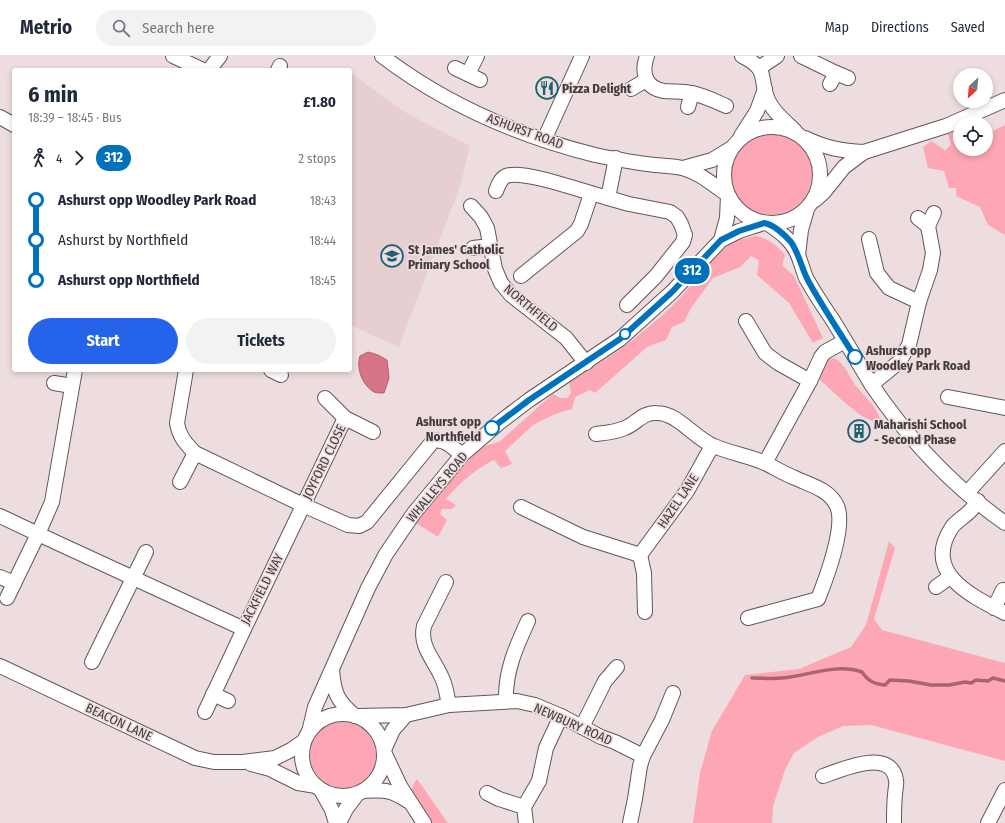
<!DOCTYPE html>
<meta charset="utf-8">
<style>
:root{--surface:#fff;--page:#f2f2f3;--text:#1f2937;--muted:#747a83;--line:#e0e1e3;--accent:#2563eb}
body{margin:0;font-family:"Fira Sans Condensed",sans-serif;background:var(--page);color:var(--text);height:100vh;display:flex;flex-direction:column;font-size:15px;white-space:nowrap}
*{box-sizing:border-box;margin:0}
p{font-size:13px;color:var(--muted)}
.icon{flex:none;width:22px;height:22px;fill:none;stroke:currentColor;stroke-width:2;stroke-linecap:round;stroke-linejoin:round}
.map{position:relative;flex:1;overflow:hidden}
.panel{position:absolute;left:12px;top:12px;width:340px;height:304px;display:flex;flex-direction:column;background:var(--surface);border-radius:4px;box-shadow:0 2px 6px #0003}
.panel>*{flex:none}
.badge{padding:0 8px;border-radius:13px;font-size:14px;line-height:26px}
.needle{width:26px;rotate:206deg}
.controls{position:absolute;left:953px;top:12px;display:grid;gap:8px}
.controls a{display:grid;place-items:center;width:40px;height:40px;border-radius:50%;background:var(--surface);box-shadow:0 2px 6px #0003;font-size:20px}
.map>.badge{position:absolute;translate:-50% -50%;box-shadow:0 0 0 2px #fff}
.legs{display:flex;align-items:center;gap:6px;height:44px;padding:0 16px;font-size:13px}
.legs p{margin-inline-start:auto}
.summary{display:flex;align-items:center;justify-content:space-between;height:68px;padding:0 16px}
h1{font-size:22px;font-weight:700;line-height:30px}
.button{display:flex;gap:8px;margin-top:auto;padding:8px 16px}
.button a{flex:1;height:46px;border-radius:24px;background:var(--accent);color:#fff;font-size:16px;font-weight:700;line-height:46px;text-align:center}
.button a+a{background:var(--page);color:var(--text)}
ul{padding:0 16px;list-style:none}
li{display:flex;align-items:center;gap:14px;height:40px;font-size:15px}
li i{display:grid;place-items:center;width:6px;height:100%;margin:0 5px;background:currentColor}
li i::after{content:'';width:10px;height:10px;margin:-5px;border:3px solid;border-radius:50%;background:var(--surface)}
li p{margin-inline-start:auto}
li:first-child i{background:linear-gradient(#0000 50%,currentColor 0)}
li:last-child i{background:linear-gradient(currentColor 50%,#0000 0)}
header{display:flex;align-items:center;gap:24px;box-sizing:border-box;height:56px;padding:0 20px;background:var(--surface);border-bottom:1px solid var(--line)}
header strong{font-size:19px}
nav{display:flex;gap:22px;margin-inline-start:auto;font-size:14px}
.search{width:280px;height:36px;background:var(--page);display:flex;align-items:center;gap:10px;box-sizing:border-box;padding:0 14px;border-radius:22px;color:var(--muted);font-size:15px}
.map>svg:first-child{display:block}
.built{fill:#e6ced1}
.green{fill:#fda7b6}
.water{fill:#d87488;stroke:#ab6371}
.lines{fill:none;stroke-linecap:round;stroke-linejoin:round}
.stream{stroke:#ab6371;stroke-width:3.5}
.minor-casing{stroke:#635658;stroke-width:16}
.minor{stroke:#fff;stroke-width:14}
.line-1-casing{stroke:#fff;stroke-width:9}
.line-1{stroke:#0072bc;stroke-width:6}
.stop-1-dot{fill:#fff;stroke:#0072bc;stroke-width:2}
.labels{text-anchor:middle;dominant-baseline:central;stroke-width:3.5;stroke-linejoin:round;paint-order:stroke}
.poi-label{font-size:13px;font-weight:bold;fill:#413b3b;stroke:#eddddf;text-anchor:start}
.street-label{font-size:13px;fill:#413b3b;stroke:#eddddf}
.stop-label{font-size:13px;font-weight:bold;fill:#413b3b;stroke:#eddddf;text-anchor:start}
</style>
<header>
<strong>Metrio</strong>
<div class="search"><svg class="icon" aria-label="search" viewBox="0 0 24 24"><circle cx="10" cy="10" r="6"/><path d="M15 15l6 6"/></svg>Search here</div>
<nav><a>Map</a><a>Directions</a><a>Saved</a></nav>
</header>
<div class="map">
<svg width="1005" height="767" viewBox="0 0 1005 767">
<rect width="100%" height="100%" fill="#eddddf"/>
<!-- built -->
<polygon class="built" points="350,16 367,29 408,58 470,90 460,130 399,291 350,269"/>
<!-- green -->
<g class="green">
<polygon points="1005,69 1005,179 988,169 980,151 956,140 956,132 949,132 944,115 928,112 923,91 931,85 945,94 951,89 948,78 960,72 960,93 986,93 986,77 990,76"/>
<circle cx="771" cy="118" r="41"/>
<path d="M756 180C769 183 776 188 785 199L782 209 794 220 823 282 813 287 789 247 757 219 759 204 751 200 740 211 713 222 691 252 684 266 672 271 666 284 647 291 595 337 590 334 575 341 572 353 555 358 533 369 505 395 512 408 501 412 494 404C473 415 462 425 446 443L456 449 452 453H442L440 458 447 464 438 481 416 467 428 449 445 428 482 391 499 386 553 338 560 342H567L571 337 569 326C607 304 644 278 675 247 690 232 703 214 717 198L724 193 732 185Z"/>
<polygon points="832,302 838,304 845,312 855,329 872,348 882,365 878,368 860,359 843,345 820,324 818,315 826,305"/>
<polygon points="889,485 895,492 874,563 882,574 1005,607 1005,705 871,669 843,670 818,681 794,697 785,714 773,750 772,767 693,767 700,717 712,675 745,619 799,613 851,591 866,569"/>
<circle cx="343" cy="699" r="33"/>
<path d="M417 723 448 767H427C416 752 404 741 417 723Z"/>
</g>
<!-- water -->
<path class="water" d="M368 296 378 299 387 304 389 322 384 337C380 337 377 337 374 336 362 329 356 312 360 300Z"/>
<g class="lines">
<!-- stream -->
<path class="stream" d="M752 622C762 622 772 623 782 622 808 620 835 607 862 616 868 625 874 628 885 629L890 624 909 625 931 629H949L965 626 971 627 976 624 988 625 993 622 1005 625"/>
<!-- minor casing -->
<g class="minor-casing">
<g id="minor">
<polyline points="173,0 203,14"/>
<path d="M382 0C445 48 519 80 595 99 615 103 635 107 655 109 664 110 674 110 682 112 699 116 713 129 727 138"/>
<path d="M647 0C641 16 645 32 664 35 673 36 682 35 691 37 703 39 715 45 726 50"/>
<path d="M742 0C771 14 758 24 769 46 775 58 786 66 795 75"/>
<polyline points="801,0 836,17"/>
<polyline points="455,12 480,24"/>
<polyline points="759,12 777,0"/>
<polyline points="209,14 220,0"/>
<polyline points="278,14 280,10"/>
<polyline points="468,18 477,0"/>
<polyline points="830,28 836,17 848,22"/>
<polyline points="631,33 646,24"/>
<polyline points="688,51 692,37"/>
<polyline points="0,61 14,69"/>
<circle cx="772" cy="119" r="48"/>
<polyline points="741,80 757,55 765,33"/>
<path d="M805 82C826 92 841 95 864 96"/>
<polyline points="544,84 582,0"/>
<polyline points="683,112 712,104 730,93"/>
<path d="M496 135C498 130 500 123 506 120 524 113 587 137 608 142L616 102"/>
<polyline points="608,142 629,148 670,156 677,161 681,168 685,179 683,186 656,220 627,249"/>
<polyline points="815,144 824,136 844,111 864,96 946,70 1005,44"/>
<polyline points="471,150 481,161 487,172 495,213 501,227 511,239 566,282 586,307"/>
<polyline points="918,162 928,170 934,157"/>
<path d="M767 167C780 176 792 184 798 199 801 207 803 214 806 222 814 236 823 250 832 263 845 284 858 306 871 328 907 381 952 430 1005 467"/>
<polyline points="869,183 877,217 889,232 919,246"/>
<polyline points="721,184 727,162 728,140"/>
<polyline points="473,192 490,190"/>
<polyline points="798,199 801,174 807,153"/>
<polyline points="521,220 577,175 581,168 591,138"/>
<polyline points="746,265 765,297 778,307 810,325"/>
<polyline points="75,314 52,446 38,478 244,573 345,362"/>
<path d="M186 314 177 367C179 380 185 387 195 397L303 449 348 469 359 470 367 466 433 385C445 382 454 393 462 399"/>
<polyline points="271,314 281,319"/>
<polyline points="54,327 72,330"/>
<polyline points="872,328 899,306 909,289 919,246 930,214 933,197 928,170"/>
<polyline points="948,341 1005,352"/>
<polyline points="325,342 345,362 373,376"/>
<path d="M596 378C605 377 616 376 625 372 637 367 643 356 657 357 678 357 695 383 714 390 730 397 749 400 765 407 775 412 785 418 795 422 810 429 829 433 837 450 846 470 826 523 818 543L748 562"/>
<polyline points="765,407 810,325 821,301 825,296 845,285"/>
<polyline points="180,426 195,397"/>
<polyline points="967,437 1005,395"/>
<path d="M978 445C975 449 973 452 970 455 964 461 957 465 952 471 922 517 971 540 1005 557"/>
<polyline points="521,451 583,481 640,499 687,435 712,390"/>
<polyline points="0,460 38,478 7,542"/>
<polyline points="640,499 644,517 645,556"/>
<polyline points="0,521 14,527"/>
<path d="M446 526 424 570C419 590 435 605 442 622 446 630 447 640 449 649"/>
<polyline points="936,531 950,521"/>
<polyline points="994,552 1003,534"/>
<polyline points="92,606 146,496"/>
<polyline points="0,610 195,702 214,706 243,706 275,702 291,694 304,685"/>
<path d="M332 614C334 637 337 645 355 660"/>
<polyline points="213,638 228,645"/>
<path d="M506 645C505 615 516 591 528 565"/>
<polyline points="205,656 244,573"/>
<circle cx="343" cy="699" r="41"/>
<polyline points="357,660 406,659 449,649 517,645 535,649 561,660 601,681 615,686 643,700"/>
<polyline points="582,671 605,625 617,611"/>
<polyline points="309,676 315,651 368,532 386,498 414,457 462,399 500,366 529,344 620,283 672,236 721,184 739,175 764,167"/>
<polyline points="384,694 393,674 406,659"/>
<polyline points="384,696 400,730 424,767"/>
<polyline points="251,708 270,713 298,727 316,730"/>
<path d="M823 720C841 714 891 691 896 724 897 729 895 734 895 739 894 748 894 758 894 767"/>
<polyline points="321,734 332,754 336,767"/>
<path d="M363 735C384 734 390 733 408 745"/>
<polyline points="487,737 499,743 524,751"/>
<polyline points="339,767 346,753 358,737"/>
<polyline points="526,767 524,751 539,725 546,692 561,660"/>
<polyline points="630,767 635,743 640,710 643,700 662,664 673,637"/>
<polyline points="988,767 1005,734"/>
</g>
</g>
<!-- minor -->
<use href="#minor" class="minor"/>
</g>
<g class="lines">
<!-- line-1 casing -->
<g class="line-1-casing">
<path id="line-1" d="M492 372 529 344 620 283 672 236 721 184 739 175 764 167C773 168 785 179 791 186 800 199 802 215 810 228 824 253 840 277 855 301"/>
</g>
<!-- line-1 -->
<use href="#line-1" class="line-1"/>
</g>
<!-- icons -->
<defs>
<g id="restaurant-ring" transform="scale(1.15)"><circle r="9.5" fill="#eddddf" stroke="#1b6172" stroke-width="1.5"/><path d="M-5-6h1v4h1v-4h1v4h1v-4h1v5L-1.5 .5V6h-2V.5L-5-1ZM5-6V6H3V1.5H1.5Q1.5-4 5-6Z" fill="#1b6172"/></g>
<g id="school-ring" transform="scale(1.15)"><circle r="9.5" fill="#eddddf" stroke="#1b6172" stroke-width="1.5"/><path d="M0-5L7-2L0 1L-7-2ZM-4 1L0 2.5L4 1V4Q0 6-4 4Z" fill="#1b6172"/></g>
<g id="building-ring" transform="scale(1.15)"><circle r="9.5" fill="#eddddf" stroke="#1b6172" stroke-width="1.5"/><path d="M-4-6H4V6H1V3H-1V6H-4ZM-2.5-4.3h1.7v1.8h-1.7ZM.8-4.3h1.7v1.8H.8ZM-2.5-1h1.7V.8h-1.7ZM.8-1h1.7V.8H.8Z" fill="#1b6172"/></g>
</defs>
<g fill-rule="evenodd">
<use href="#restaurant-ring" x="547" y="32"/>
<use href="#school-ring" x="392" y="200"/>
<use href="#building-ring" x="859" y="375"/>
</g>
<!-- markers -->
<g class="stop-1-dot">
<circle cx="625" cy="278" r="5"/>
<circle cx="855" cy="301" r="7"/>
<circle cx="492" cy="372" r="7"/>
</g>
<g class="labels">
<!-- poi labels -->
<g class="poi-label">
<text x="562" y="32">Pizza Delight</text>
<text x="408" y="193">St James' Catholic<tspan x="408" dy="15">Primary School</tspan></text>
<text x="874" y="368">Maharishi School<tspan x="874" dy="15">- Second Phase</tspan></text>
</g>
<!-- street labels -->
<g class="street-label">
<text transform="translate(525 75) rotate(20)">ASHURST ROAD</text>
<text transform="translate(531 252) rotate(40)">NORTHFIELD</text>
<text transform="translate(324 406) rotate(-64)">JOYFORD CLOSE</text>
<text transform="translate(437 431) rotate(-50)">WHALLEYS ROAD</text>
<text transform="translate(678 445) rotate(-56)">HAZEL LANE</text>
<text transform="translate(262 533) rotate(-63)">JACKFIELD WAY</text>
<text transform="translate(119 666) rotate(25)">BEACON LANE</text>
<text transform="translate(573 668) rotate(24)">NEWBURY ROAD</text>
</g>
<!-- stop labels -->
<g class="stop-label">
<text x="866" y="294">Ashurst opp<tspan x="866" dy="15">Woodley Park Road</tspan></text>
<text x="481" y="365" text-anchor="end">Ashurst opp<tspan x="481" dy="15">Northfield</tspan></text>
</g>
</g>
</svg>
<div class="controls">
<a><svg class="needle" viewBox="-14 -14 28 28"><path d="M0-13l5 13h-10z" fill="#e53935"/><path d="M0 13l5-13h-10z" fill="#747a83"/></svg></a>
<a><svg class="icon" aria-label="locate" viewBox="0 0 24 24"><circle cx="12" cy="12" r="6"/><path d="M12 2v4M12 18v4M2 12h4M18 12h4"/></svg></a>
</div>
<b class="badge" style="left:692px;top:215px;background:#0072bc;color:#fff">312</b>
<section class="panel">
<div class="summary"><div><h1>6 min</h1><p>18:39 – 18:45 · Bus</p></div><b>£1.80</b></div>
<div class="legs"><svg class="icon" aria-label="walk" viewBox="0 0 24 24"><circle cx="13" cy="4" r="2"/><path d="M13 8l-2 6 4 7M11 14l-3 7M7 12l3-4h3l4 4"/></svg>4<svg class="icon" aria-label="forward" viewBox="0 0 24 24"><path d="M9 5l7 7-7 7"/></svg><b class="badge" style="background:#0072bc;color:#fff">312</b><p>2 stops</p></div>
<ul>
<li><i style="color:#0072bc"></i><b>Ashurst opp Woodley Park Road</b><p>18:43</p></li>
<li><i style="color:#0072bc"></i><span>Ashurst by Northfield</span><p>18:44</p></li>
<li><i style="color:#0072bc"></i><b>Ashurst opp Northfield</b><p>18:45</p></li>
</ul>
<div class="button"><a>Start</a><a>Tickets</a></div>
</section>
</div>
